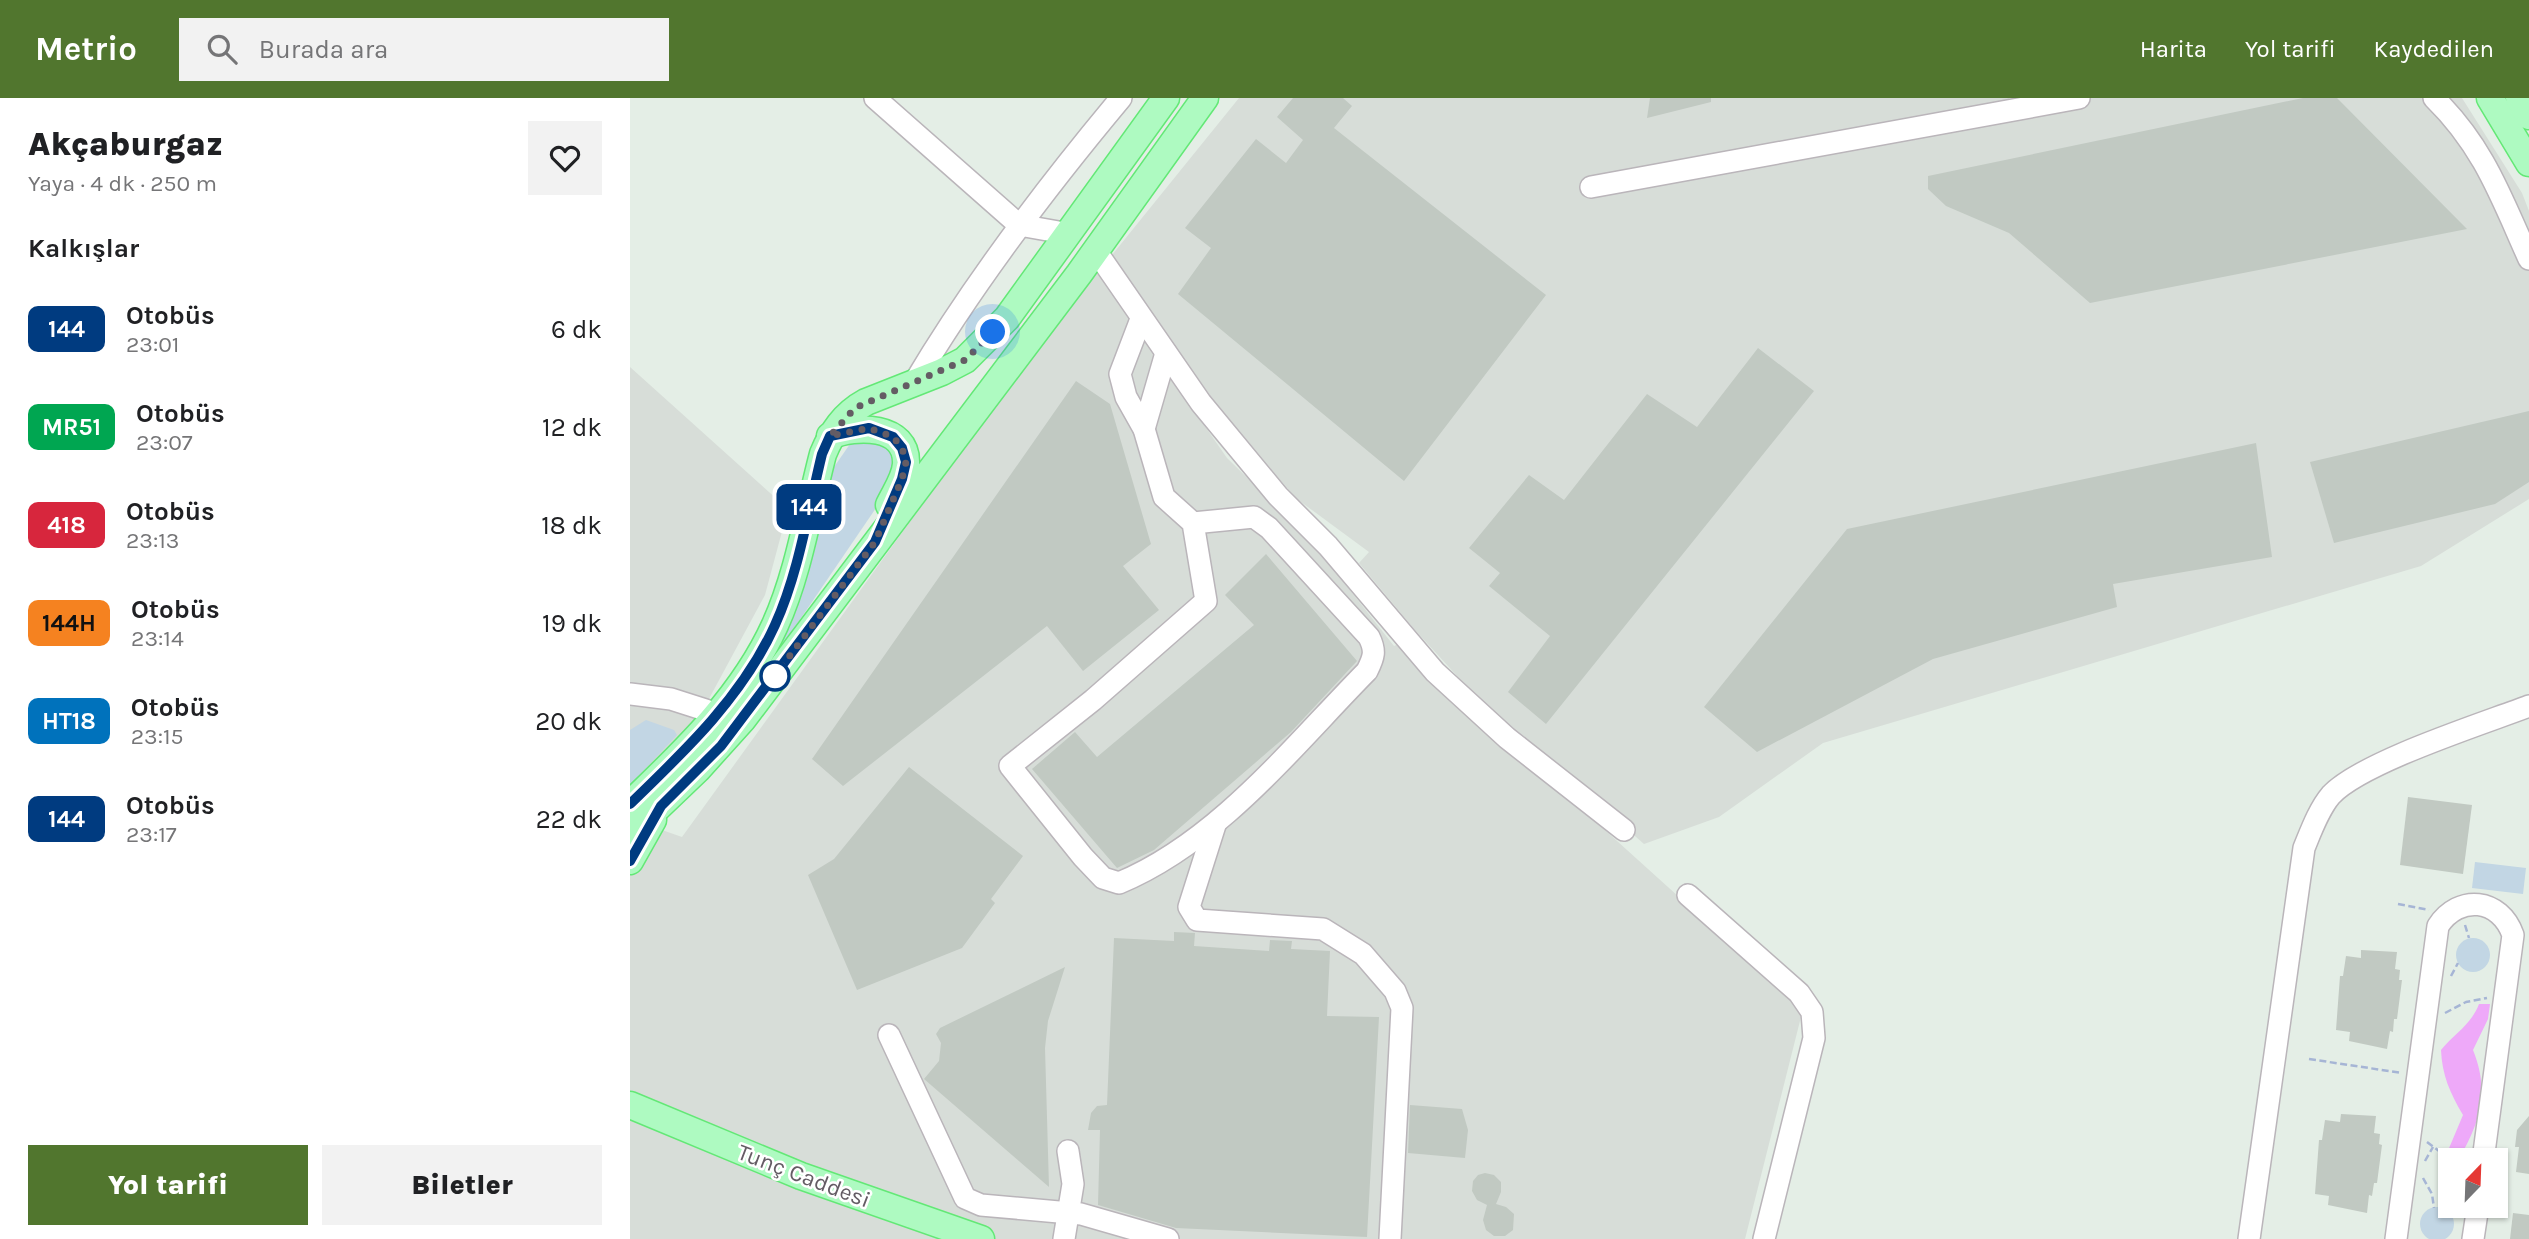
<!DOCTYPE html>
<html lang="tr">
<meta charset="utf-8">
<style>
:root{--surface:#fff;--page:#f2f2f2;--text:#202124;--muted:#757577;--accent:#51762e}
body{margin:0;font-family:Karla,sans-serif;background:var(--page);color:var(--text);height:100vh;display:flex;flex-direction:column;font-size:26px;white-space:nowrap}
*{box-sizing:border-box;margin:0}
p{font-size:23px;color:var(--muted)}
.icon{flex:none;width:38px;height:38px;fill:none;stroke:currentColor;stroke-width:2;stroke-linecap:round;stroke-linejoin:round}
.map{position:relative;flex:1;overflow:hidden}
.panel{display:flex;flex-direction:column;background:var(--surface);width:630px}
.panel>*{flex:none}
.badge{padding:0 14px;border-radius:10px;font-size:24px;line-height:46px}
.needle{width:46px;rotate:23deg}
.fabs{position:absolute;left:1808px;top:1050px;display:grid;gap:14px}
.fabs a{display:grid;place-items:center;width:70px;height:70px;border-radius:0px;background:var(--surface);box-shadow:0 2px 5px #0004;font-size:35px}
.you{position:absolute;width:35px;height:35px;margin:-18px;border:5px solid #fff;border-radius:50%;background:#1a73e8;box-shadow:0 0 0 10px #1a73e833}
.map>.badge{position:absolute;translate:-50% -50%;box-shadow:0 0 0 4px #fff}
h2{padding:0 28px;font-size:26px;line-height:63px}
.round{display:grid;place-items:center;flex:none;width:74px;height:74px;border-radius:0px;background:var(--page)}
.headline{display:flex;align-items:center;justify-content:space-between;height:119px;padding:0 28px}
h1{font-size:33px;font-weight:800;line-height:52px}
.button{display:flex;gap:14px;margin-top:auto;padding:14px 28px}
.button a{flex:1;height:80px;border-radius:0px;background:var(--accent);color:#fff;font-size:28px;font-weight:800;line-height:80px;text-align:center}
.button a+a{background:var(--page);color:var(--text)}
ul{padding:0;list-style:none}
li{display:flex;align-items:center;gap:21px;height:98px;padding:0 28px}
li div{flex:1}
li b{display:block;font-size:26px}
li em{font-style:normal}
li .badge{min-width:77px;font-weight:700;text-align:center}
header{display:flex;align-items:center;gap:42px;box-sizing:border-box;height:98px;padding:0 35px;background:var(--accent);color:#fff}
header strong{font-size:33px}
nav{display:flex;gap:38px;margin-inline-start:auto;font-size:24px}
.search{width:490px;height:63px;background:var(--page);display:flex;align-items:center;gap:18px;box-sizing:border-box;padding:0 24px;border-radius:0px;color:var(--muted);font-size:26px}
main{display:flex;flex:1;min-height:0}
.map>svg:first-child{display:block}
.industrial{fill:#d7ddd8}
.green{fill:#c2d6e4}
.water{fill:#eea9f9}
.building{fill:#c1c9c2}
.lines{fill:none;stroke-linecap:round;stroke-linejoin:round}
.minor-casing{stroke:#bab5ba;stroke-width:24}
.major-casing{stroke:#63e876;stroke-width:29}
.path{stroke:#a6b5d5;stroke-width:2.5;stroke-dasharray:7 3.5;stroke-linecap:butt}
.minor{stroke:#fff;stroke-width:21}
.major{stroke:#aefac1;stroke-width:26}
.line-casing{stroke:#fff;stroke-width:16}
.line{stroke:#003b80;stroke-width:10}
.walk{stroke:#645c64;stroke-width:7;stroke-dasharray:0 12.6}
.stop-dot{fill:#fff;stroke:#003b80;stroke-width:3.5}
.labels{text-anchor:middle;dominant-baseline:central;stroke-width:5;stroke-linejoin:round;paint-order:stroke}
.street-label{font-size:23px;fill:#645c64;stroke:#fff}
</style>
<header>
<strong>Metrio</strong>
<div class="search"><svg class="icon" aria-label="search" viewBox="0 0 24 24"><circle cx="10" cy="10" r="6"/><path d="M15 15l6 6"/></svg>Burada ara</div>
<nav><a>Harita</a><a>Yol tarifi</a><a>Kaydedilen</a></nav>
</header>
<main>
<section class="panel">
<div class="headline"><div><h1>Akçaburgaz</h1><p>Yaya · 4 dk · 250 m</p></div><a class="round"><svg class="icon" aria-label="heart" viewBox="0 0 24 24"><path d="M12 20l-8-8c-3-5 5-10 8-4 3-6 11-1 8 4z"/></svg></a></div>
<h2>Kalkışlar</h2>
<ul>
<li><span class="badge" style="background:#003b80;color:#fff">144</span><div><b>Otobüs</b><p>23:01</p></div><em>6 dk</em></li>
<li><span class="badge" style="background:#00a651;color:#fff">MR51</span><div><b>Otobüs</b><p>23:07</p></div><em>12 dk</em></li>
<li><span class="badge" style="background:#d7263d;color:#fff">418</span><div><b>Otobüs</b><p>23:13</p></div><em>18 dk</em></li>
<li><span class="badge" style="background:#f58220;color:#111">144H</span><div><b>Otobüs</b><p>23:14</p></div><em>19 dk</em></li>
<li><span class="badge" style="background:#0072bc;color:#fff">HT18</span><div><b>Otobüs</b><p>23:15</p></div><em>20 dk</em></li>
<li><span class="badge" style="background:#003b80;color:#fff">144</span><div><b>Otobüs</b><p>23:17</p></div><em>22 dk</em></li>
</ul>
<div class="button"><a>Yol tarifi</a><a>Biletler</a></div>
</section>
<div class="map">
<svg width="1899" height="1141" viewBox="0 0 1899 1141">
<rect width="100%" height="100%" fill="#e4eee6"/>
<!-- industrial -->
<g class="industrial">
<polygon points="609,0 1379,0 1382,11 1440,0 1832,0 1892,95 1899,113 1899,401 1791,468 1193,645 1089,719 1014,746 840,592 785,532 729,465 739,454 667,401 602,327 478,162"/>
<polygon points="464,169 597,360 678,439 764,548 769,546 1173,911 1115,1141 0,1141 0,269 158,411 135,497 12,725 52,739"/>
</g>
<!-- green -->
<g class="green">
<polygon points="232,341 253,343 267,363 261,388 122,592 204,369 220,346"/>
<polygon points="16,622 44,632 47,637 0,687 0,632"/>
<polygon points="1845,764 1896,770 1893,796 1842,790"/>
<circle cx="1843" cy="857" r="17"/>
<circle cx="1807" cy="1126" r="17"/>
</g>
<!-- water -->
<path class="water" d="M1849 906H1860L1858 921 1843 952C1860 994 1850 1025 1828 1062L1817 1055 1833 1017C1820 995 1812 977 1811 952 1825 935 1841 927 1849 906Z"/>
<!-- building -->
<g class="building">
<polygon points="663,0 713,0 722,8 704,30 916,197 774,383 548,196 581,150 555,130 626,41 656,65 673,42 647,19"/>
<polygon points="1020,0 1081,0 1081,4 1017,20"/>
<polygon points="1673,0 1707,0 1837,131 1460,205 1379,135 1316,108 1298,91 1298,78"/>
<polygon points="1128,250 1184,293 916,626 878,594 920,538 859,488 870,475 839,450 899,377 934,402 1017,296 1067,329"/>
<polygon points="446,283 480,306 521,446 493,468 529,512 453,573 417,528 213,688 182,661"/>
<polygon points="1899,313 1899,384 1865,406 1704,445 1680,364"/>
<polygon points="1626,345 1642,459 1483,486 1487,509 1303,561 1127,654 1074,609 1217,431"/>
<polygon points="636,456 727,563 661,634 524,752 487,770 402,671 445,634 467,659 624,527 595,497"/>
<polygon points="279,669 393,758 361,801 365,805 332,850 227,892 178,777 204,761"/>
<polygon points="1778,699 1842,707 1833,776 1770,767"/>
<polygon points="544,834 565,835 564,848 639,853 640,842 662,843 661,851 700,853 697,918 749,919 737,1139 546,1130 468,1107 470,1032 458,1032 461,1015 467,1008 477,1007 484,840 544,843"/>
<polygon points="1731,852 1767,854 1765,871 1770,872 1769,882 1772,882 1767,921 1764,921 1763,934 1760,933 1757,951 1719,943 1720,934 1706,932 1710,878 1713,878 1716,858 1731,860"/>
<polygon points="435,869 418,923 415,950 419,1089 294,981 309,963 311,945 306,936 310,930"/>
<polygon points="780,1007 832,1011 838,1032 835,1060 778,1055"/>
<polygon points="1711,1016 1746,1018 1744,1035 1750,1036 1749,1046 1752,1047 1747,1085 1744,1085 1742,1098 1739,1097 1737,1115 1698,1107 1699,1098 1685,1096 1689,1042 1692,1042 1695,1022 1710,1024"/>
<polygon points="1899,1018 1899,1076 1886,1074 1889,1049 1885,1049 1887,1032"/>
<polygon points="855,1075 864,1077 871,1084 871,1094 866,1106 876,1109 884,1116 883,1132 875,1138 864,1138 856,1132 853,1122 857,1107 847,1102 842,1093 843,1083 848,1077"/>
<polygon points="1883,1115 1899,1117 1899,1141 1880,1141"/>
</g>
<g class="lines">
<!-- minor casing -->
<g class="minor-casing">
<g id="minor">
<polyline points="245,0 389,127 440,136"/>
<path d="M1804 0C1854 49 1871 99 1899 161"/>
<polyline points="961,89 1449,0"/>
<polyline points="466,153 571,305 648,398 698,448 805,574 877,640 994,732"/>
<path d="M511 221 490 276 496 299 514 331 534 399 563 425 576 503 463 602 380 668 453 759 473 780 489 785C588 744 663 648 737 573 744 559 746 553 739 539L639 430 624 419 563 425"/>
<path d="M284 285C344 184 415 91 491 0"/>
<polyline points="514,331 536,255"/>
<polyline points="0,596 41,601 88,616"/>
<polyline points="585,727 559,809 567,822 693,831 733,856 765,893 772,910 760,1141"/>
<polyline points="1058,797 1169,895 1182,914 1184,940 1134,1141"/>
<polyline points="259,937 335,1100 351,1107 451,1116 538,1141"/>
<polyline points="434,1141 443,1086 438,1053"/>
<path d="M1619 1141 1674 750C1681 733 1689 711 1701 697 1732 664 1852 626 1899 608"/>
<path d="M1766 1141 1808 828C1829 796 1870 800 1883 837L1853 1062"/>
<polyline points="1843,1141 1848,1108"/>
</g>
</g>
<!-- major casing -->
<g class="major-casing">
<g id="major">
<polyline points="1860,0 1899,65"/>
<polyline points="1889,0 1899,18"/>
<path d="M200 338C225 327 278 326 276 366 275 381 265 394 259 407"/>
<path d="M0 706C55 653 113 598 145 527 169 474 178 413 193 356 202 334 214 316 236 304L312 274 335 262 377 220 536 0"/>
<polyline points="0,736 68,671 113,621 449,176 575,0"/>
<polyline points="0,763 23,722"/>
<polyline points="0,1007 171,1078 351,1141"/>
</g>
</g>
<!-- path -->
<g class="path">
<polyline points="1768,806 1799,812"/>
<polyline points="1835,827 1839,840"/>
<polyline points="1821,878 1828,865"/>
<polyline points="1815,915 1836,904 1857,900"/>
<polyline points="1679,961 1772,975"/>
<polyline points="1797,1044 1821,1062"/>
<polyline points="1795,1063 1803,1049"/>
<polyline points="1793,1080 1802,1096 1804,1110"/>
</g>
<!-- minor -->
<use href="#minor" class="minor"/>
<!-- major -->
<use href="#major" class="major"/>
</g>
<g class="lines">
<!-- line casing -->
<g class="line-casing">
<path id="line" d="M0 706C55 653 113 598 145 527 169 474 178 413 192 356L200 338 239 330 263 339 272 350 276 364 272 381 245 444 91 648 31 708 0 763"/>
</g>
<!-- line -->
<use href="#line" class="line"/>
<!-- walk -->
<polyline class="walk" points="145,578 141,583 245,444 272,381 276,364 272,350 263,339 239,330 200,338 225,310 335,262 363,234"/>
</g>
<!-- markers -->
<circle class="stop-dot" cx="145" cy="578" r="14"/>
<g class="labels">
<!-- street labels -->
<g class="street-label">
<text transform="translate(174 1078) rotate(21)">Tunç Caddesi</text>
</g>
</g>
</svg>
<div class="fabs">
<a><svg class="needle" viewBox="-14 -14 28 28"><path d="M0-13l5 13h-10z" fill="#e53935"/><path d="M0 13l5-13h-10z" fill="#757577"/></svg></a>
</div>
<div class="you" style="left:363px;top:234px"></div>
<b class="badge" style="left:179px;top:409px;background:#003b80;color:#fff">144</b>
</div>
</main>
